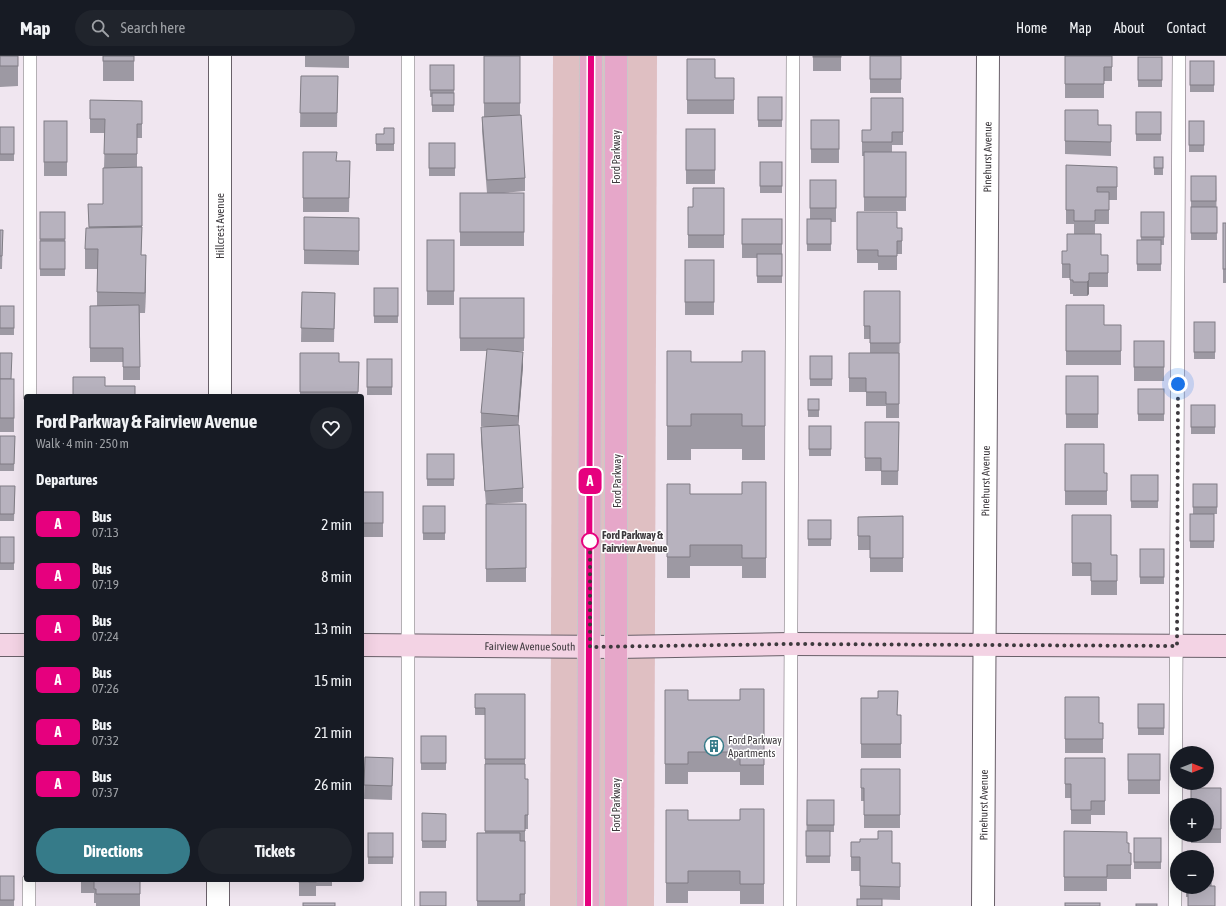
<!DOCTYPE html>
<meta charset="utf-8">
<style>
:root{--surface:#171b24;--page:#20242c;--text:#f1f3f6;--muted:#9ea1a6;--line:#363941;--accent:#367b89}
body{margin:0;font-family:"Asap Condensed",sans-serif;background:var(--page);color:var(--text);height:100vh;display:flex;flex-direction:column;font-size:15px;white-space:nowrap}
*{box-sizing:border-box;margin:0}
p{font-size:13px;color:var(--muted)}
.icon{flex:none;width:22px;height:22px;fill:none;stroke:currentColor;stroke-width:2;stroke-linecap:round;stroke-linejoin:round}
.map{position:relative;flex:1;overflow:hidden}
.panel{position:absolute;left:24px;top:338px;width:340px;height:488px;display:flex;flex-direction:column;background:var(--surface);border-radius:4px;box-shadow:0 4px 16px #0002}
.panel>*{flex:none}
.badge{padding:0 8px;border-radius:6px;font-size:14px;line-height:26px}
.needle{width:26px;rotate:90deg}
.tools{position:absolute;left:1170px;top:690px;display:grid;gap:8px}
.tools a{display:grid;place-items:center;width:44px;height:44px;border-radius:50%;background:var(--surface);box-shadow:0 4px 16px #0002;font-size:20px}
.you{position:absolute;width:20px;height:20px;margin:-10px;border:3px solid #fff;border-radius:50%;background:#1a73e8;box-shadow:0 0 0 6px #1a73e833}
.map>.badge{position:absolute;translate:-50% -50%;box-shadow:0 0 0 2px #fff}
h2{padding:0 12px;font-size:15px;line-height:36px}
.round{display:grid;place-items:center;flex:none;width:42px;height:42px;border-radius:21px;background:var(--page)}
.head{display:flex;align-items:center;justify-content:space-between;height:68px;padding:0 12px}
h1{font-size:19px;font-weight:700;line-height:30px}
.cta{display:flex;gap:8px;margin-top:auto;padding:8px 12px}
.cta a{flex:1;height:46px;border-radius:24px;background:var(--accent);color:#fff;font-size:16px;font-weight:700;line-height:46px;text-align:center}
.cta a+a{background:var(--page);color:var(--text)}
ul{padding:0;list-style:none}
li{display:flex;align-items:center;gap:12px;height:52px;padding:0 12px}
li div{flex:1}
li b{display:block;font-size:15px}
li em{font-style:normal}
li .badge{min-width:44px;font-weight:700;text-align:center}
header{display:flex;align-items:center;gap:24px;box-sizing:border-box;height:56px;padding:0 20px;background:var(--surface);border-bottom:1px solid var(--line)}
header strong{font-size:19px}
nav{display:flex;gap:22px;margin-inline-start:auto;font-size:14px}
.search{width:280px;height:36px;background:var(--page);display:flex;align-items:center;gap:10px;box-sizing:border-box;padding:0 14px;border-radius:22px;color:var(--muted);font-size:15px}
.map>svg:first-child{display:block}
.green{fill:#dfbfc2}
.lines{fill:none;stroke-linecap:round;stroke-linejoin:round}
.lane-casing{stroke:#696069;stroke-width:14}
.street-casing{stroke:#696069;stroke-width:24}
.secondary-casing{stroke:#696069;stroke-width:24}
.primary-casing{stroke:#c9c8c9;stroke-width:24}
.lane{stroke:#fff;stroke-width:13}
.street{stroke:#fff;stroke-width:22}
.secondary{stroke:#f3d3e4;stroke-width:22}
.primary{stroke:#e6a7c9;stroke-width:22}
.wall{fill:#9d99a3}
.shaded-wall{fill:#807d85}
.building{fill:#b7b2be;stroke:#807d85}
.line-casing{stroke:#fff;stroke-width:9}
.line{stroke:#e6007e;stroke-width:6}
.walk{stroke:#3d393d;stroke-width:4;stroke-dasharray:0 7.2}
.stop-dot{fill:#fff;stroke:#e6007e;stroke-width:2}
.labels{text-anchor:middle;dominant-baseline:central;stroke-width:3;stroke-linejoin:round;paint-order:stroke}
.street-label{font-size:11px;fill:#3d393d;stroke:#fff}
.stop-label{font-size:11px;font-weight:bold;fill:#3d393d;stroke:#fff;text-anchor:start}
.poi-label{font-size:11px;fill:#3d393d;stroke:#fff;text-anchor:start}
</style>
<header>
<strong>Map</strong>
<div class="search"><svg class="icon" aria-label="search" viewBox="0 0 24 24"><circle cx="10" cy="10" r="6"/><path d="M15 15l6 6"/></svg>Search here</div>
<nav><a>Home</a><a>Map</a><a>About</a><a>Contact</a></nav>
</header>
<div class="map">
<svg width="1226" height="850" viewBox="0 0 1226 850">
<rect width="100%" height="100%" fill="#f0e6f0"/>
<!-- green -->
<polygon class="green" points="553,0 657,0 654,850 550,850"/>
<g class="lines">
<!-- lane casing -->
<g class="lane-casing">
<g id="lane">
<polyline points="30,340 30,0"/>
<polyline points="29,850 29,824"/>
<polyline points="408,850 408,0"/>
<polyline points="790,850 793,0"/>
<polyline points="1175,850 1179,0"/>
</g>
</g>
<!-- street casing -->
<g class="street-casing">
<g id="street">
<polyline points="220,0 220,340"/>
<polyline points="218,850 218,824"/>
<path id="s1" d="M983 850 988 0"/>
</g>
</g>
<!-- secondary casing -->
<g class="secondary-casing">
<g id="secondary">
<polyline points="0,589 26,589"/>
<path id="s2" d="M362 589 617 591 791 588 1226 590"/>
</g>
</g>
<!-- primary casing -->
<g class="primary-casing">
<g id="primary">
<polyline points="588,850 591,0"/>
<polyline points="616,850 616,0"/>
</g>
</g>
<!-- lane -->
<use href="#lane" class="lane"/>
<!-- street -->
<use href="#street" class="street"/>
<!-- secondary -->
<use href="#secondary" class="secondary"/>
<!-- primary -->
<use href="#primary" class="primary"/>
</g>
<!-- wall -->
<g class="wall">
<polygon points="0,0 18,0 18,30 0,31"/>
<rect x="103" y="0" width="31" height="25"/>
<polygon points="305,0 349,0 349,12 305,11"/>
<polygon points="484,0 520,0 520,59 525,122 525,135 504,137 524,137 524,190 460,190 460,137 487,137 482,75 482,61 490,61 484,61"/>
<rect x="813" y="0" width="28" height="15"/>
<rect x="870" y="0" width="31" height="37"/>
<polygon points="1065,0 1112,0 1112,25 1104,25 1104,42 1065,42"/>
<rect x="1138" y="1" width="24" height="30"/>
<polygon points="687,3 715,22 734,22 734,58 687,58"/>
<rect x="1190" y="5" width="24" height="31"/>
<polygon points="430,9 454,9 454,56 432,56 432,41 430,41"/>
<polygon points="301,20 338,20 337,71 300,71"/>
<rect x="758" y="41" width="24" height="30"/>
<polygon points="903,42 903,89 892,89 892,96 906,96 906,155 864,155 864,100 862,100 862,74 871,74"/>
<polygon points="90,44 142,45 142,82 137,82 137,111 142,111 142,184 141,199 146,219 145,257 140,257 140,324 123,324 123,306 90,306 90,250 97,250 97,213 85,213 85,193 89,172 88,148 103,148 104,112 105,77 90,77"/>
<polygon points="1065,54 1098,69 1111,69 1111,100 1065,98"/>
<rect x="1136" y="56" width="25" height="29"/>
<rect x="811" y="64" width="28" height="43"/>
<rect x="44" y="65" width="23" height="55"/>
<rect x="1189" y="65" width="15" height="31"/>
<rect x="0" y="71" width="14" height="34"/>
<polygon points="394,72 394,95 376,95 376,78 384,78"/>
<rect x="686" y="73" width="29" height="55"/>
<rect x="429" y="87" width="26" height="33"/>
<polygon points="303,96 337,105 350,105 349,156 303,156"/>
<rect x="1154" y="101" width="9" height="18"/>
<rect x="760" y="106" width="22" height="31"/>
<polygon points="1066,109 1117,111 1117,144 1109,144 1109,168 1095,168 1095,178 1101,199 1108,199 1108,231 1089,231 1089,238 1087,240 1073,240 1073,238 1070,238 1070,222 1062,222 1062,195 1067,195 1074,178 1074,168 1066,168"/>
<polygon points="1191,120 1216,120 1217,184 1191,184"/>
<polygon points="810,124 836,124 836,166 831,166 831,195 807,195 807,163 810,163"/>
<polygon points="724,132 724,192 688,192 688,151 693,151"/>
<rect x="40" y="156" width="25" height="64"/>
<polygon points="857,156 897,172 902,172 902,198 897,198 897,214 878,214 878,207 857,207"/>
<polygon points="1141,156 1164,156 1164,189 1161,189 1161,215 1137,215 1137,184 1141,184"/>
<polygon points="304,161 359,162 359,209 304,208"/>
<polygon points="742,163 782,163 782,227 757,227 757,202 742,202"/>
<rect x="1223" y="167" width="3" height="60"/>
<polygon points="0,174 3,174 2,213 0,213"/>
<rect x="427" y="184" width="27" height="65"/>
<rect x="685" y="204" width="29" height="55"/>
<rect x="374" y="232" width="24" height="35"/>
<polygon points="864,235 900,235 899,362 886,362 886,350 866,350 866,336 849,336 849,297 870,297 870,283 864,283"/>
<polygon points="302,236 335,237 334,286 301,286"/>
<polygon points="460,242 524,242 524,295 514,295 523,310 518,369 523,432 523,446 490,448 526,448 526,526 486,526 486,449 481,385 481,371 487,371 481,370 481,357 487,295 460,295"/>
<polygon points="1066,249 1104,269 1121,269 1121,309 1066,309"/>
<rect x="0" y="250" width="14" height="29"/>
<rect x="1194" y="266" width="21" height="37"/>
<rect x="1134" y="285" width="30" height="40"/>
<polygon points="667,295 691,306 742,306 765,295 765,404 742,404 742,393 691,393 691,404 667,404"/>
<polygon points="0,297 11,323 14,323 14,376 0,376"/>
<polygon points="300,297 339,306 359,306 358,340 300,340"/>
<rect x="810" y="300" width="22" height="30"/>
<rect x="367" y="303" width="25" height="36"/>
<rect x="1066" y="320" width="32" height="52"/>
<rect x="1138" y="333" width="26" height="32"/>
<rect x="808" y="343" width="11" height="18"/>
<rect x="1191" y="349" width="24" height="29"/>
<polygon points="865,366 899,366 898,429 881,429 881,415 865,415"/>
<rect x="809" y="370" width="22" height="30"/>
<polygon points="0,380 15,380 14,415 0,415"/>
<polygon points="1065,388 1104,417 1107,417 1107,449 1065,449"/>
<rect x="427" y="398" width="27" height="32"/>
<rect x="1131" y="419" width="27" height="33"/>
<polygon points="766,426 766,522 742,522 742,510 690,510 690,522 667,522 667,428 690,438 742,438"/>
<polygon points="1193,428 1217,428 1217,458 1214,458 1214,492 1190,492 1190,458 1193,458"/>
<polygon points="0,430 15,430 14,465 0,465"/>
<rect x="362" y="436" width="21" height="45"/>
<rect x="423" y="450" width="22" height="34"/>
<polygon points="1072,459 1111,499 1117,499 1117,539 1091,539 1091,520 1072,520"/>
<polygon points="903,460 903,516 870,516 870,494 858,494 858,461"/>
<rect x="808" y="464" width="23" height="26"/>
<rect x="0" y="481" width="14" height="33"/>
<rect x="1140" y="493" width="24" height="35"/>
<polygon points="764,633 764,729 740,729 740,716 688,716 688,728 665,728 665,634 688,644 740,644"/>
<polygon points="475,638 525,638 525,723 528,723 528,773 525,773 525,850 477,850 477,777 485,777 485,659 475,659"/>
<polygon points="1065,641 1099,667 1103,667 1103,697 1065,697"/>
<polygon points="861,642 898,659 901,659 901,702 861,702"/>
<rect x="1138" y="648" width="26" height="31"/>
<rect x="421" y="680" width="25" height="34"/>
<rect x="1128" y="698" width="32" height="40"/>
<polygon points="365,701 393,702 392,744 364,743"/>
<polygon points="1065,702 1105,702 1105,759 1091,759 1091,768 1071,768 1071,742 1065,742"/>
<polygon points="861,713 900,713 900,772 864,772 864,745 861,745"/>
<polygon points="1221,732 1221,787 1191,787 1191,779 1207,779 1207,749"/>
<polygon points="807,744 834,744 834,776 830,776 830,807 806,807"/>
<polygon points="764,753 764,848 740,848 740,835 688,835 688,847 666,847 666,754 688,764 740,764"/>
<polygon points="422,757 446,758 446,792 422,792"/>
<polygon points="1064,775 1127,787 1129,797 1131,797 1131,823 1107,823 1107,835 1064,835"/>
<rect x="368" y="777" width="25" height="31"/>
<rect x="1134" y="782" width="27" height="31"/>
<polygon points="851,786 892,807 900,807 900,844 860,843 860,815 851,815"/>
<rect x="0" y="820" width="14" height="30"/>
<polygon points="81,824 140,824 140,850 96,850 96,847 94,847 94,837 81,837"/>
<polygon points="299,824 332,824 332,830 316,830 316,840 299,840"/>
<polygon points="1186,831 1207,831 1188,841 1186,841"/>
</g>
<!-- shaded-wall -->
<g class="shaded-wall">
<polygon points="146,199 146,219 145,257 145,237"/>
<polygon points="1089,224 1089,238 1087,240 1087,226"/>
<polygon points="523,296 523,310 518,373 518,360"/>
</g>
<!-- building -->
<g class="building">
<rect x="0" y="0" width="18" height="10"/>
<rect x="103" y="0" width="31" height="5"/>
<rect x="484" y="0" width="36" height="47"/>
<rect x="813" y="0" width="28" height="1"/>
<rect x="870" y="0" width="31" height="23"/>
<polygon points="1065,0 1112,0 1112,11 1104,11 1104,28 1065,28"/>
<rect x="1138" y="1" width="24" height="23"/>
<polygon points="687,3 715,3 715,22 734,22 734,44 687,44"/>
<rect x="1190" y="5" width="24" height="24"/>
<rect x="430" y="9" width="24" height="25"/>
<polygon points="301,20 338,20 337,57 300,57"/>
<rect x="432" y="37" width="22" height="12"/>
<rect x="758" y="41" width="24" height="23"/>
<polygon points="871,42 903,42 903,76 892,76 892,86 862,86 862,74 871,74"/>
<polygon points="90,44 142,45 142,68 137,68 137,98 104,98 105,63 90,63"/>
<polygon points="1065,54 1098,54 1098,69 1111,69 1111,86 1065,85"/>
<rect x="1136" y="56" width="25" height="22"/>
<polygon points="521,59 525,122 487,124 482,61"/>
<rect x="811" y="64" width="28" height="29"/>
<rect x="44" y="65" width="23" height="41"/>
<rect x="1189" y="65" width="15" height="24"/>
<rect x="0" y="71" width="14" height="27"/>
<polygon points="384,72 394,72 394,88 376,88 376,78 384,78"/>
<rect x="686" y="73" width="29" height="41"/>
<rect x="429" y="87" width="26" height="25"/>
<polygon points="303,96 337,96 336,105 350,105 349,142 303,142"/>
<rect x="864" y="96" width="42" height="45"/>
<rect x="1154" y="101" width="9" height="11"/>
<rect x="760" y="106" width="22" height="24"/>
<polygon points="1066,109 1117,111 1117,131 1097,131 1097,136 1109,136 1109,154 1095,154 1095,165 1074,165 1074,154 1066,154"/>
<polygon points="142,111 142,170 89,171 88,148 103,148 103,112"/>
<rect x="1191" y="120" width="25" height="25"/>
<rect x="810" y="124" width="26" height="28"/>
<polygon points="693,132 724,132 724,179 688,179 688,151 693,151"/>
<rect x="460" y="137" width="64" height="39"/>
<rect x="1191" y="151" width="26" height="26"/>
<rect x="40" y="156" width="25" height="27"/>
<polygon points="857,156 897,156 897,172 902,172 902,185 897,185 897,200 878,200 878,194 857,194"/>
<rect x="1141" y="156" width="23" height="25"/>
<polygon points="304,161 359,162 359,195 304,194"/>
<rect x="742" y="163" width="40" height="25"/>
<rect x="807" y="163" width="24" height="25"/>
<rect x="1223" y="167" width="3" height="46"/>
<polygon points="142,171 141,199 146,199 145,237 97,236 98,193 85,193 86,172"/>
<polygon points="0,174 3,174 2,200 0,200"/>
<polygon points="1067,178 1101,178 1101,199 1108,199 1108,217 1089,217 1089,224 1087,226 1073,226 1073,224 1070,224 1070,208 1062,208 1062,195 1067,195"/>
<rect x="427" y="184" width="27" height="51"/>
<rect x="1137" y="184" width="24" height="24"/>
<rect x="40" y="185" width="25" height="28"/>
<rect x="757" y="198" width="25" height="22"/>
<rect x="685" y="204" width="29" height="42"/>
<rect x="374" y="232" width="24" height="28"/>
<polygon points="864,235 900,235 900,287 870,287 870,270 864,270"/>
<polygon points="302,236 335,237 334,273 301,272"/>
<rect x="460" y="242" width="64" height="40"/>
<polygon points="139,249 140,311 123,311 123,292 90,292 90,250"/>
<polygon points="1066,249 1104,249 1104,269 1121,269 1121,295 1066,295"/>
<rect x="0" y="250" width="14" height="22"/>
<rect x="1194" y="266" width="21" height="30"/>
<rect x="1134" y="285" width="30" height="26"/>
<polygon points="487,293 523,296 518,360 481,357"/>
<polygon points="667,295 691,295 691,306 742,306 742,295 765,295 765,370 742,370 742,358 691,358 691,370 667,370"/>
<polygon points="0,297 12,297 11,323 0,323"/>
<polygon points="300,297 339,297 339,306 359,306 358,336 300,336"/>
<polygon points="849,297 899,297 899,348 886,348 886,336 866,336 866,322 849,322"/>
<rect x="810" y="300" width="22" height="23"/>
<rect x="367" y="303" width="25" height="28"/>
<rect x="1066" y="320" width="32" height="38"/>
<polygon points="73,321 105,321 105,330 135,330 135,340 73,340"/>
<rect x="0" y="323" width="14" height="39"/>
<rect x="1138" y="333" width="26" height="25"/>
<rect x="808" y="343" width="11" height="11"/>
<rect x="1191" y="349" width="24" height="22"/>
<polygon points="865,366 899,366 898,415 881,415 881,402 865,402"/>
<polygon points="519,369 523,432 485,435 481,371"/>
<rect x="809" y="370" width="22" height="23"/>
<polygon points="0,380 15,380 14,408 0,408"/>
<polygon points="1065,388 1104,388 1104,417 1107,417 1107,435 1065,435"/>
<rect x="427" y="398" width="27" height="25"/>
<rect x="1131" y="419" width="27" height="26"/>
<polygon points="742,426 766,426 766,502 742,502 742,489 690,489 690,501 667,501 667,428 690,428 690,438 742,438"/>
<rect x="1193" y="428" width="24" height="23"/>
<polygon points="0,430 15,430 14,458 0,458"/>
<rect x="362" y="436" width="21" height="31"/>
<polygon points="486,448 526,448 526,512 486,513"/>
<rect x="423" y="450" width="22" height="27"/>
<rect x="1190" y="458" width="24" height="27"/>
<polygon points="1072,459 1111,459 1111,499 1117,499 1117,525 1091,525 1091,507 1072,507"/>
<polygon points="903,460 903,502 870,502 870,480 858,480 858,461"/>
<rect x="808" y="464" width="23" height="19"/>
<rect x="0" y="481" width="14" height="26"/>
<rect x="1140" y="493" width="24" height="28"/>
<polygon points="740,633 764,633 764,709 740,709 740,696 688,696 688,708 665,708 665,634 688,634 688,644 740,644"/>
<polygon points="878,635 898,635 897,659 901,659 901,688 861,688 861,642 878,642"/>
<polygon points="475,638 525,638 525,703 485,703 485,652 475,652"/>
<polygon points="1065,641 1099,641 1099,667 1103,667 1103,683 1065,683"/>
<rect x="1138" y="648" width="26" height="24"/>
<rect x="421" y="680" width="25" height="27"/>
<rect x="1128" y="698" width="32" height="26"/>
<polygon points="365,701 393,702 392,730 364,729"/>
<polygon points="1065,702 1105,702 1105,745 1091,745 1091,754 1071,754 1071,728 1065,728"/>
<polygon points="485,708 525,708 525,723 528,723 528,759 525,759 525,775 485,775"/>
<polygon points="861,713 900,713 900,759 864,759 864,732 861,732"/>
<polygon points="1191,732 1221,732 1221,773 1207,773 1207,749 1191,749"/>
<rect x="807" y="744" width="27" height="25"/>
<polygon points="740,753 764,753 764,828 740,828 740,815 688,815 688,827 666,827 666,754 688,754 688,764 740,764"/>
<polygon points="422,757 446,758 446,785 422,785"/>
<rect x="806" y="775" width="24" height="25"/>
<polygon points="878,775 892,775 892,807 900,807 900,831 860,830 860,801 851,801 851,786 860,786 860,783 878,783"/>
<polygon points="1064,775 1127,776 1127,787 1129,787 1129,797 1131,797 1131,809 1107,809 1107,821 1064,821"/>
<rect x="368" y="777" width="25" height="24"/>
<polygon points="477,777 520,777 520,785 525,785 525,838 520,838 520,845 477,845"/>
<rect x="1134" y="782" width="27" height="24"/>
<rect x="1207" y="810" width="4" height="20"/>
<rect x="0" y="820" width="14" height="24"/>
<polygon points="94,824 140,824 140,838 96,838 96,833 94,833"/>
<rect x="299" y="824" width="17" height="2"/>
<polygon points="1207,830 1215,830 1215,850 1188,850 1188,831 1207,831"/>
<rect x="1186" y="831" width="2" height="3"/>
<rect x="420" y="836" width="26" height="14"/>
<rect x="857" y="843" width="25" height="7"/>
<rect x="303" y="847" width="32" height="3"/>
<rect x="1065" y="847" width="35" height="3"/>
<rect x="1136" y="848" width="21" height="2"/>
</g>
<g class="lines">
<!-- line casing -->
<g class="line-casing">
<polyline id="line" points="588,850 591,0"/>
</g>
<!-- line -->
<use href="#line" class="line"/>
<!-- walk -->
<polyline class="walk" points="590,485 590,480 590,591 791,588 1177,590 1178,328"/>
</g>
<!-- icons -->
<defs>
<g id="building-ring" transform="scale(1)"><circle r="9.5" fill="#fff" stroke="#367b89" stroke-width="1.5"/><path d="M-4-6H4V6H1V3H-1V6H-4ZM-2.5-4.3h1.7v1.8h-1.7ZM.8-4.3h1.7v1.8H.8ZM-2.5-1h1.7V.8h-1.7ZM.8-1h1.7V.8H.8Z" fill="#367b89"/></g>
</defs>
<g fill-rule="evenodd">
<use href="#building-ring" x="714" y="690"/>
</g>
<!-- markers -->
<circle class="stop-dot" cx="590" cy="485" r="8"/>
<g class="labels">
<!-- street labels -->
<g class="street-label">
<text transform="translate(616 101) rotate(-90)">Ford Parkway</text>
<text stroke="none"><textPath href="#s1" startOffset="749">Pinehurst Avenue</textPath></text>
<text transform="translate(220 170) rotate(-90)">Hillcrest Avenue</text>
<text transform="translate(617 425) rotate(-90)">Ford Parkway</text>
<text stroke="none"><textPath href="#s1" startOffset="425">Pinehurst Avenue</textPath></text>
<text stroke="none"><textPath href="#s2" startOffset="168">Fairview Avenue South</textPath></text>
<text transform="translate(616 749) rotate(-90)">Ford Parkway</text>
<text stroke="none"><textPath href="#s1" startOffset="101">Pinehurst Avenue</textPath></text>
</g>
<!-- stop labels -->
<g class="stop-label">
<text x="602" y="479">Ford Parkway &amp;<tspan x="602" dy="13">Fairview Avenue</tspan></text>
</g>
<!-- poi labels -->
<g class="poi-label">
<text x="728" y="684">Ford Parkway<tspan x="728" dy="13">Apartments</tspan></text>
</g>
</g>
</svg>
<div class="tools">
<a><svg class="needle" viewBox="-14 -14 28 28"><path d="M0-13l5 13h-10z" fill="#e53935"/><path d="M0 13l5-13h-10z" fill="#9ea1a6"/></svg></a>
<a>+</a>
<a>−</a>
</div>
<div class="you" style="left:1178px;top:328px"></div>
<b class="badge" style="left:590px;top:425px;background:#e6007e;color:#fff">A</b>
<section class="panel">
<div class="head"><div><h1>Ford Parkway &amp; Fairview Avenue</h1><p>Walk · 4 min · 250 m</p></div><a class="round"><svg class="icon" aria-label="heart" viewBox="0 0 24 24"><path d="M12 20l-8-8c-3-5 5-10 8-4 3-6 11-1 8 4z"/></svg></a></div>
<h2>Departures</h2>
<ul>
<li><span class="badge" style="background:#e6007e;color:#fff">A</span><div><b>Bus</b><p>07:13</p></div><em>2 min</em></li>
<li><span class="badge" style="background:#e6007e;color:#fff">A</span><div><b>Bus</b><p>07:19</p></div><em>8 min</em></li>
<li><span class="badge" style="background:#e6007e;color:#fff">A</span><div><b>Bus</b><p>07:24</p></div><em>13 min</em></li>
<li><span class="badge" style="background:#e6007e;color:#fff">A</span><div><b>Bus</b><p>07:26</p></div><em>15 min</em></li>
<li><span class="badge" style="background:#e6007e;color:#fff">A</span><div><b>Bus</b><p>07:32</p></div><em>21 min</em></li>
<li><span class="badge" style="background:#e6007e;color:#fff">A</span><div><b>Bus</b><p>07:37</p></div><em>26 min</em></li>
</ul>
<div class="cta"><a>Directions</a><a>Tickets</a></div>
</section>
</div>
